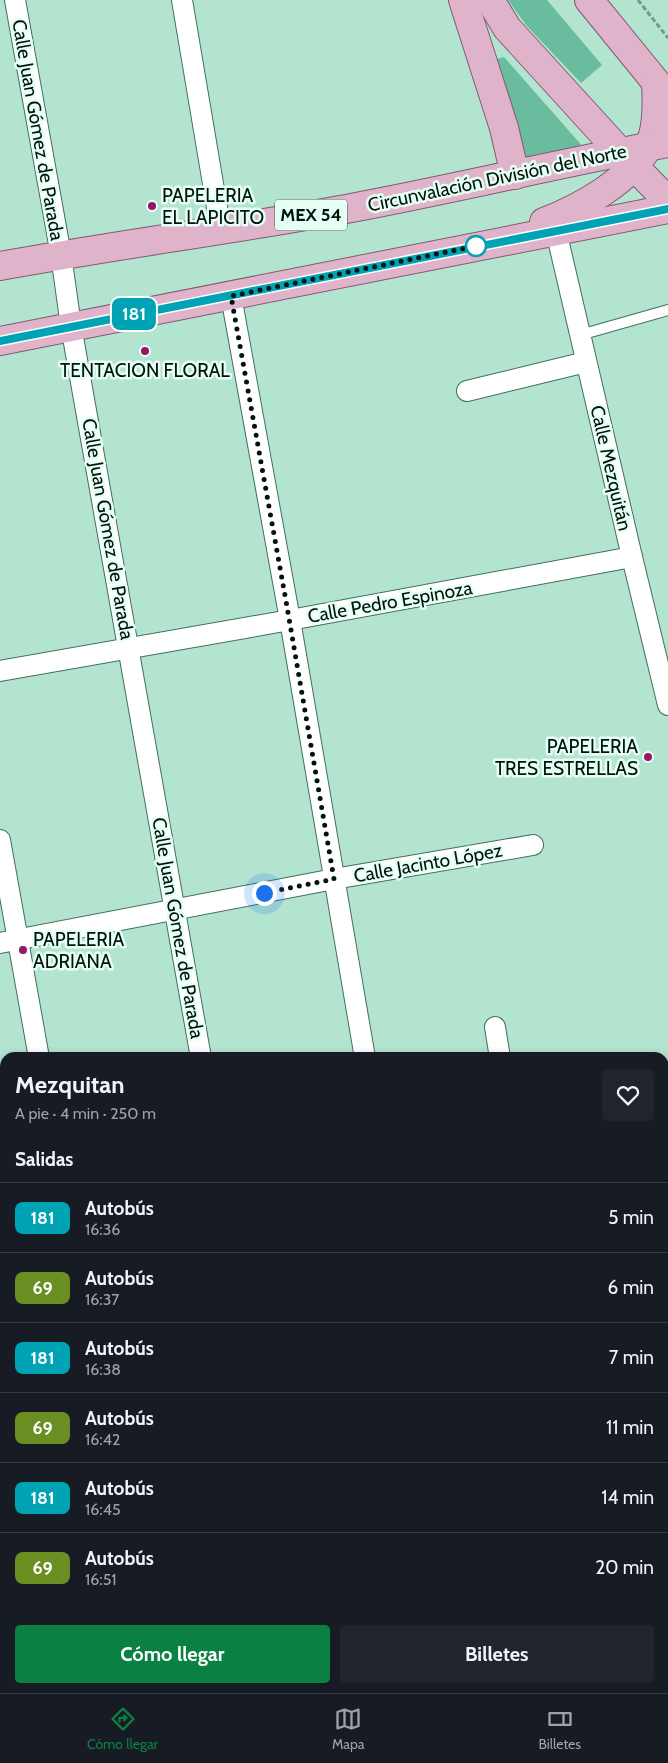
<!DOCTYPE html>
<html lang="es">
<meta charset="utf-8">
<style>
:root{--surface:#171b24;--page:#20242c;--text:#f1f3f6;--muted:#9ea1a6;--line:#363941;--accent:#0b8043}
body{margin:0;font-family:Cabin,sans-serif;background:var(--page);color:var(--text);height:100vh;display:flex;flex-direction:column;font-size:19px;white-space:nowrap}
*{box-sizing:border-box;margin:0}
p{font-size:16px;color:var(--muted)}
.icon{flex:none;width:28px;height:28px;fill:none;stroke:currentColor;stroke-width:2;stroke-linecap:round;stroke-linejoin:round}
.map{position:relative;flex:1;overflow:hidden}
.side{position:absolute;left:0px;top:1052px;width:669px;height:641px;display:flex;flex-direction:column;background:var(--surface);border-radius:15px 15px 0 0;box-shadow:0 2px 8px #0003}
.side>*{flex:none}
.badge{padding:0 10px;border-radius:8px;font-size:18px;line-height:32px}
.you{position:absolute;width:25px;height:25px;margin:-12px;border:4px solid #fff;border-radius:50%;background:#1a73e8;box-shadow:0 0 0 8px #1a73e833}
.map>.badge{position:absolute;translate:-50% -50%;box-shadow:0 0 0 2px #fff}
h2{padding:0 15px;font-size:19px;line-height:45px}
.round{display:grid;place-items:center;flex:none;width:52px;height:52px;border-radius:5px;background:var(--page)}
.summary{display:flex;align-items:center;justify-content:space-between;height:85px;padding:0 15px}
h1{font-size:24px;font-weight:800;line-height:38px}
.cta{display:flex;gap:10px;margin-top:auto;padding:10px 15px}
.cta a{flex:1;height:58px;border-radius:5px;background:var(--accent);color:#fff;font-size:20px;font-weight:800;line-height:58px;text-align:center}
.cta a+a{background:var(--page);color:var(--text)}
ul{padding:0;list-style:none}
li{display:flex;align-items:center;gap:15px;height:70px;padding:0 15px;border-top:1px solid var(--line)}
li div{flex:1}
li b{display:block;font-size:19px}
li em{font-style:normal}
li .badge{min-width:55px;font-weight:700;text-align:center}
.tab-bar{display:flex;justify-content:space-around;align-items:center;height:70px;border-top:1px solid var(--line);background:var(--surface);font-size:14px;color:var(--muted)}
.tab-bar a{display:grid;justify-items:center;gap:2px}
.tab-bar .selected{color:var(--accent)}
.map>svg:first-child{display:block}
.green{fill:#69bd9e}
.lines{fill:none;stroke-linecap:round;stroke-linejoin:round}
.service-casing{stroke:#416f5d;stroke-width:12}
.pedestrian-casing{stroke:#416f5d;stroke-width:18}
.minor-casing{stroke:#416f5d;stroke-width:22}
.primary-casing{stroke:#835a70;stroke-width:30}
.path{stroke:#73998a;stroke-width:3;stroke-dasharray:5 2.5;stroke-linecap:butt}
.service{stroke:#fff;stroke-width:10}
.pedestrian{stroke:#fff;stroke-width:15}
.minor{stroke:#fff;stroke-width:20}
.primary{stroke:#dfb3ca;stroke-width:28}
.line-casing{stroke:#fff;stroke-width:11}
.line{stroke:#00a3b4;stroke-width:8}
.walk{stroke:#02120c;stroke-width:5;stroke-dasharray:0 9}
.poi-dot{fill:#981369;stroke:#e6fff4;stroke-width:2}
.stop-dot{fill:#fff;stroke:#00a3b4;stroke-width:2.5}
.labels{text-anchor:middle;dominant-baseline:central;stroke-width:5;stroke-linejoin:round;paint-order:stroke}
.shield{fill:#e6fff4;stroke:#465952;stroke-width:1}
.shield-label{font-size:18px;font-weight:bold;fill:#02120c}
.street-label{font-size:19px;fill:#02120c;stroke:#e6fff4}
.poi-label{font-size:19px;fill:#02120c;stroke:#e6fff4;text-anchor:start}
</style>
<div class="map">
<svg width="668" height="1693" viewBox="0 0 668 1693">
<rect width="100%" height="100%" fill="#b3e4d0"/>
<!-- green -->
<g class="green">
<polygon points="508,0 547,0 602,65 581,83 526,25"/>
<polygon points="504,57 584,148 521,159 489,61"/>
</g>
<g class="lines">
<!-- service casing -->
<g class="service-casing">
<polyline id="service" points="580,335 668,310"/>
</g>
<!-- pedestrian casing -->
<g class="pedestrian-casing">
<polyline id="pedestrian" points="473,1689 474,1693"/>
</g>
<!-- minor casing -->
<g class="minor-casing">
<g id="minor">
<polyline points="15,0 61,255 71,326 201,1058"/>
<polyline points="182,0 221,231"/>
<polyline points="556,231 632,557 668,705"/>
<polyline points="231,296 290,620 365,1058"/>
<polyline points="467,391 586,362"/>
<polyline points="0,671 290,620 632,557"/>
<polyline points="0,840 39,1058"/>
<polyline points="0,943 334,879 533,845"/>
<polyline points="495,1027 500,1058"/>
<polyline points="664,1135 668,1133"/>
<polyline points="664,1159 668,1178"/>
<polyline points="664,1346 668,1343"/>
<polyline points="0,1390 5,1388"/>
<polyline points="0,1677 5,1676"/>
<polyline points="151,1689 152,1693"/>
<polyline points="646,1689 647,1693"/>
</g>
</g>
<!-- primary casing -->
<g class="primary-casing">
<g id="primary">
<polyline points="463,0 504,128 515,175"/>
<polyline points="490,0 507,28 620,152 668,201"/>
<polyline points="589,0 668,97"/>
<path d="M544 222C580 208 628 182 648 147 658 131 657 101 656 83"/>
<path d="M0 266C115 245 231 230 346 209 454 189 560 163 668 143"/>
<polyline points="0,341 668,209"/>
</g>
</g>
<!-- path -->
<polyline class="path" points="638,0 668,38"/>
<!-- service -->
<use href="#service" class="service"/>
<!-- pedestrian -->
<use href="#pedestrian" class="pedestrian"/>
<!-- minor -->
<use href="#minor" class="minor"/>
<!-- primary -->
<use href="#primary" class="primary"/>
</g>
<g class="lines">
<!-- line casing -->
<g class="line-casing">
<polyline id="line" points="0,341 668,209"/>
</g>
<!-- line -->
<use href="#line" class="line"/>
<!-- walk -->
<polyline class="walk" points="264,893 334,879 286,601 231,296 476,246"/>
</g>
<!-- markers -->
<g class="poi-dot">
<circle cx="152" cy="206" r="5"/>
<circle cx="145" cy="351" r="5"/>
<circle cx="648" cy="757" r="5"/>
<circle cx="23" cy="950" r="5"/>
</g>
<circle class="stop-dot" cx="476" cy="246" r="10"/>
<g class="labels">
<!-- shield labels -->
<rect class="shield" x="275" y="199.5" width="72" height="31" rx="4"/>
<g class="shield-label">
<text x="311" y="215">MEX 54</text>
</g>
<!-- street labels -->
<g class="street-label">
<text transform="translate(38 130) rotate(80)">Calle Juan Gómez de Parada</text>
<text transform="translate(497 178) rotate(-12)">Circunvalación División del Norte</text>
<text transform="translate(611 468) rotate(77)">Calle Mezquitán</text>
<text transform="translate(108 529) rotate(80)">Calle Juan Gómez de Parada</text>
<text transform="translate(390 602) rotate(-10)">Calle Pedro Espinoza</text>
<text transform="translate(428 863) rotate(-10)">Calle Jacinto López</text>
<text transform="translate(178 928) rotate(80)">Calle Juan Gómez de Parada</text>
</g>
<!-- poi labels -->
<g class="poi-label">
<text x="162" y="195">PAPELERIA<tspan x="162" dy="22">EL LAPICITO</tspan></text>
<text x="145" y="370" text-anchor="middle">TENTACION FLORAL</text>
<text x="638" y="746" text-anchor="end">PAPELERIA<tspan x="638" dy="22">TRES ESTRELLAS</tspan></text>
<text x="33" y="939">PAPELERIA<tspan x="33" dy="22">ADRIANA</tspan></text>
</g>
</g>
</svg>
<div class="you" style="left:264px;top:893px"></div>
<b class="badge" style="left:134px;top:314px;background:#00a3b4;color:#fff">181</b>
<section class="side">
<div class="summary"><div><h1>Mezquitan</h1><p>A pie · 4 min · 250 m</p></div><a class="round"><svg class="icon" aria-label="heart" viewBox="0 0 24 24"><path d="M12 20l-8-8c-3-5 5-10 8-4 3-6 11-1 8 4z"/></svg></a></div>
<h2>Salidas</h2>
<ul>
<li><span class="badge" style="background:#00a3b4;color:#fff">181</span><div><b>Autobús</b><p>16:36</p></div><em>5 min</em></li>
<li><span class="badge" style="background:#6b8e23;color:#fff">69</span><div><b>Autobús</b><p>16:37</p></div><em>6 min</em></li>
<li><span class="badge" style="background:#00a3b4;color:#fff">181</span><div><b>Autobús</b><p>16:38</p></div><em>7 min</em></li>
<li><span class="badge" style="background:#6b8e23;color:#fff">69</span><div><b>Autobús</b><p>16:42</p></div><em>11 min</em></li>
<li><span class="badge" style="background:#00a3b4;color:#fff">181</span><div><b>Autobús</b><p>16:45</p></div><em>14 min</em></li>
<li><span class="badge" style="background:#6b8e23;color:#fff">69</span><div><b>Autobús</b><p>16:51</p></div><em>20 min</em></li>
</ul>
<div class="cta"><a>Cómo llegar</a><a>Billetes</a></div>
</section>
</div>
<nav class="tab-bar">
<a class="selected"><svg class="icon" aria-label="directions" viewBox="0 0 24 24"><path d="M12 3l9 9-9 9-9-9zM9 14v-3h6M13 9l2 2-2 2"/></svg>Cómo llegar</a>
<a><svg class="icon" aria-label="map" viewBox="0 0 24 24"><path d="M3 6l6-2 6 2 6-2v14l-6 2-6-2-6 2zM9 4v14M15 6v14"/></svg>Mapa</a>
<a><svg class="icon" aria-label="tickets" viewBox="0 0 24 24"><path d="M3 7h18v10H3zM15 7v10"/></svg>Billetes</a>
</nav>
